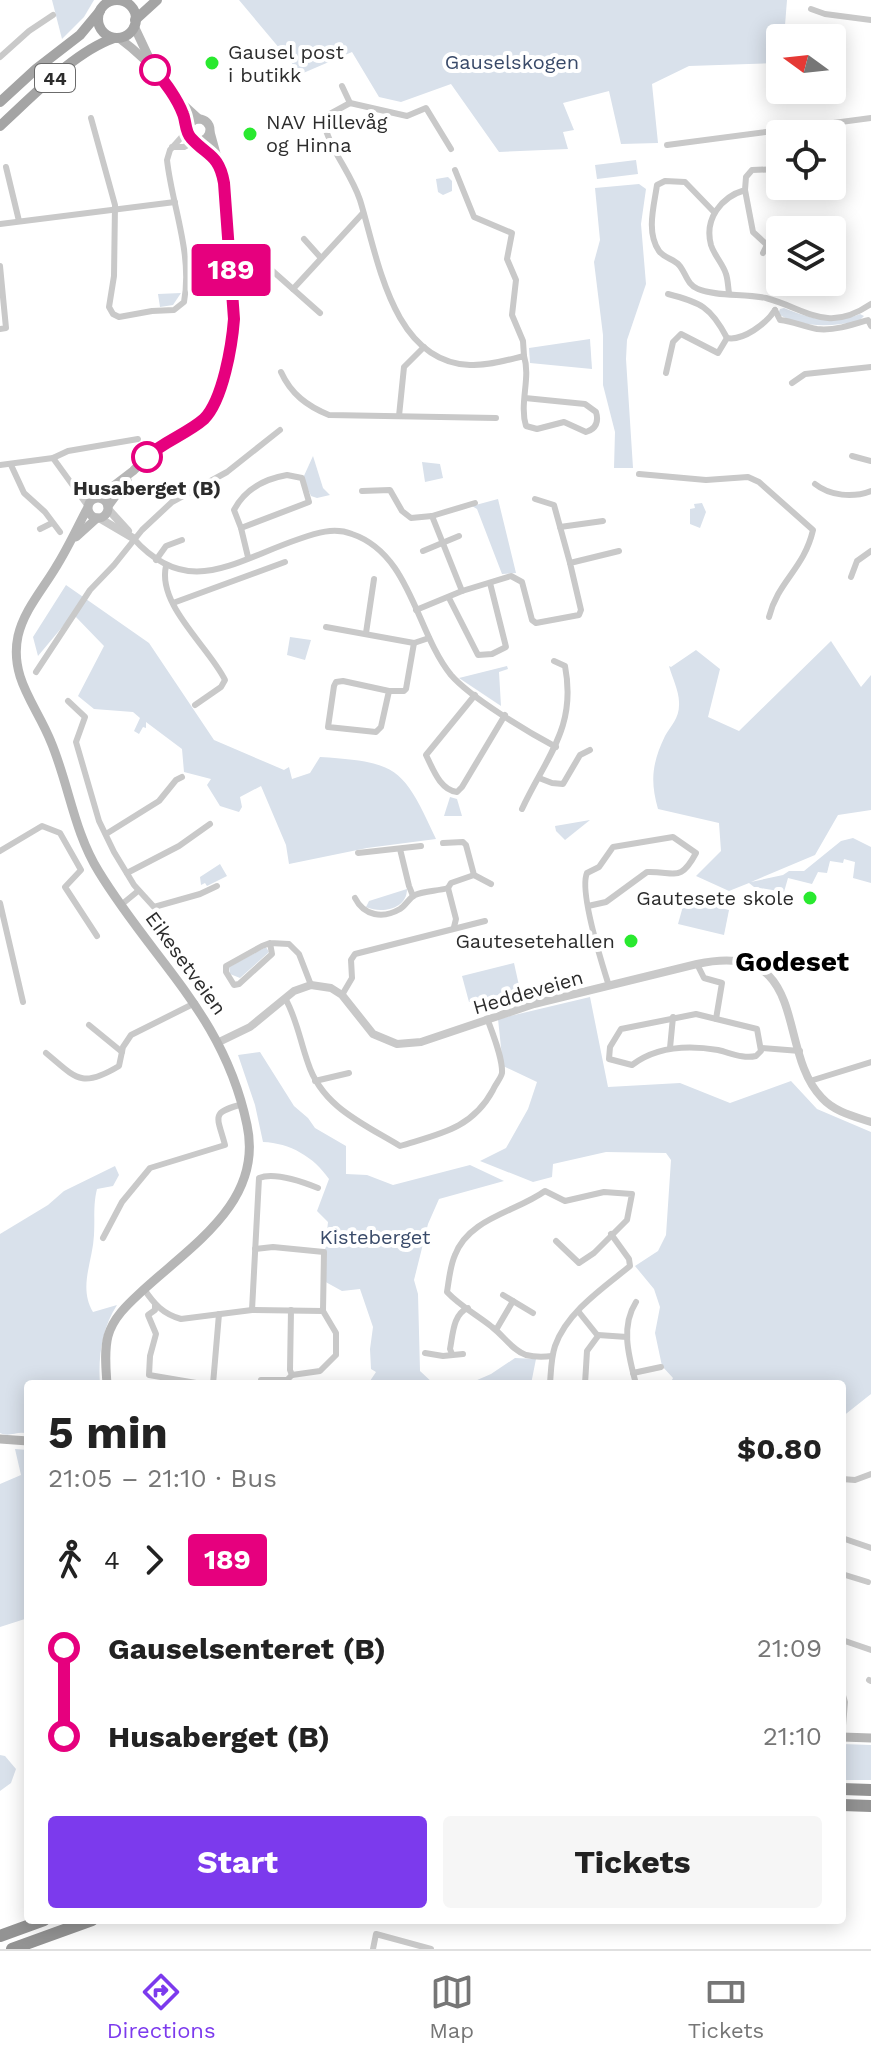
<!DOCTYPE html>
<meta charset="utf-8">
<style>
:root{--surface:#fff;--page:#f6f6f6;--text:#222;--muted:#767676;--line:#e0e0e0;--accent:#7c3aed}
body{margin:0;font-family:"Work Sans",sans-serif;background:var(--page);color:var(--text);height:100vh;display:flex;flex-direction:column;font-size:30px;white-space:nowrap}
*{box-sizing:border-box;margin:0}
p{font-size:26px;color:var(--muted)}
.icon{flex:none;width:44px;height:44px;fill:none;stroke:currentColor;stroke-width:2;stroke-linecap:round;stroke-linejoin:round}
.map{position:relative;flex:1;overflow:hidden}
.drawer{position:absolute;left:24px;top:1380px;width:822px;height:544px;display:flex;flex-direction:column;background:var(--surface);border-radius:8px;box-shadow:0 4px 20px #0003}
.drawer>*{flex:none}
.badge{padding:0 16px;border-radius:6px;font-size:28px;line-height:52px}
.needle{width:52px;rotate:285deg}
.tools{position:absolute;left:766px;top:24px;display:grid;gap:16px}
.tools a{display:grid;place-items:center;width:80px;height:80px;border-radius:8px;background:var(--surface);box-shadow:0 4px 20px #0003;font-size:40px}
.map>.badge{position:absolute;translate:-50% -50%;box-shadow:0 0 0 4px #fff}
.legs{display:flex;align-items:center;gap:12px;height:88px;padding:0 24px;font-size:26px}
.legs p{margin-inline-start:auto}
.overview{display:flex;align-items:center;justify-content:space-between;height:136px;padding:0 24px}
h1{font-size:44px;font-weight:700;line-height:60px}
.action{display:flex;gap:16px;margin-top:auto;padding:16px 24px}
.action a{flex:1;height:92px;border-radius:8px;background:var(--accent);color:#fff;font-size:32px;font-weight:700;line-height:92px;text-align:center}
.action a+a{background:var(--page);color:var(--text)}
ul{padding:0 24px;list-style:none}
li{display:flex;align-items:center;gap:28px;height:88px;font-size:30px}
li i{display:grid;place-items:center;width:12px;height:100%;margin:0 10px;background:currentColor}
li i::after{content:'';width:20px;height:20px;margin:-10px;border:6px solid;border-radius:50%;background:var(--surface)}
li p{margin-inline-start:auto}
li:first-child i{background:linear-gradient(#0000 50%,currentColor 0)}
li:last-child i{background:linear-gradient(currentColor 50%,#0000 0)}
.dock{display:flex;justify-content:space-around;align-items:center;height:112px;border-top:2px solid var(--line);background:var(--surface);font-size:22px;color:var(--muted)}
.dock a{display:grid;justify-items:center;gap:4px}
.dock .on{color:var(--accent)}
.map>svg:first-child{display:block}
.green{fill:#d9e1eb}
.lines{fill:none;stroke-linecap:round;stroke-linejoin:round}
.minor{stroke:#c9c9c9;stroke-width:6}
.tertiary{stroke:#c9c9c9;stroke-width:8}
.secondary{stroke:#b6b6b6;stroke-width:9}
.primary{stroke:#a4a4a4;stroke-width:10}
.motorway{stroke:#939393;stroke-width:12}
.line-1-casing{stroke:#fff;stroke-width:18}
.line-1{stroke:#e6007e;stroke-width:12}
.poi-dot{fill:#29e92f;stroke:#fff;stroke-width:3}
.stop-1-dot{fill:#fff;stroke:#e6007e;stroke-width:4}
.labels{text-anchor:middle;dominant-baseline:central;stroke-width:8;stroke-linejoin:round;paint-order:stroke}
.shield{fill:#fff;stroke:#6b6b6b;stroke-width:2}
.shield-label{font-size:18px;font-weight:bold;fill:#2c2c2c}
.poi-label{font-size:20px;fill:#2c2c2c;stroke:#fff;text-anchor:start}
.park-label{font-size:20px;fill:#394a69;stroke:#fff}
.stop-label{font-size:20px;font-weight:bold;fill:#2c2c2c;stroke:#fff}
.street-label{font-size:20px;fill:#2c2c2c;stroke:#fff}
.district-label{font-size:28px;font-weight:bold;fill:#000;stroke:#fff}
</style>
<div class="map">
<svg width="871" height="1949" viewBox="0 0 871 1949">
<rect width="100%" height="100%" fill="#fff"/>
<!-- green -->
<g class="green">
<polygon points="52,0 94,0 84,17 62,39"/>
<polygon points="239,0 787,0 784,38 780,38 780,63 689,66 652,84 658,143 621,144 609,91 563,103 574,130 563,132 568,149 499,152 451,84 401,102 379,97 352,52 301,74"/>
<polygon points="636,160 638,174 597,179 595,165"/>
<polygon points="448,177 452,181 452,191 443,195 438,192 436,179"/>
<polygon points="639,184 646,189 641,224 646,284 627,340 626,359 633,468 614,468 615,432 603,385 603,335 594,262 600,240 595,188"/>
<polygon points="181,293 173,305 160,307 158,294"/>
<path d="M784 308C811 319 831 325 860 314L864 316 859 321C831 327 801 328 778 314L780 309Z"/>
<polygon points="590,339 592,369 530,363 529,348"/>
<polygon points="313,456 323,488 330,495 317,498 311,496 303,478"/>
<polygon points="422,462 440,464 443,478 425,482"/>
<polygon points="498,499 516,573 502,574 477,509 472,506"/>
<polygon points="702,503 706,512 700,528 690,524 690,509 695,508 694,504"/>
<path d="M66 585 149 643 214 740 284 770 289 767 292 779 310 773 320 757C399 762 403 768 436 839L367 848 289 864 286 845 261 786 240 797 242 807 239 812 220 806 207 785 211 779 184 772 182 749 146 722V728L143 727 139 734 134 731 140 718 133 712 94 709 78 696 104 646 73 614 38 656 33 637Z"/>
<polygon points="290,637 311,640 305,660 287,655"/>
<path d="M831 641 861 687 871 675V810L838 815 815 855 751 882 783 875 789 871H804L841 841 853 838 871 847V883L853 878 855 862 844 859 843 863 830 861 827 873 818 872 812 884 788 878 784 892 754 887 749 883 729 891 696 876 721 851 719 823 658 809C650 781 652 763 665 736 671 725 680 718 679 702 679 691 672 677 669 666L671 667 696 650 720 669 708 717 739 731Z"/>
<polygon points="507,666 508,669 499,672 501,706 459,678"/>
<polygon points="450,797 457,799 462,816 444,816"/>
<polygon points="590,820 565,840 556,831 555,826"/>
<polygon points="220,864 227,876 207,886 205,883 201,885 200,877"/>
<path d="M407 889C407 909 382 914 366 907L369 901Z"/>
<polygon points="685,899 729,910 724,935 678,924"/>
<polygon points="266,947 269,952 240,978 230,974 229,967"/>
<polygon points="514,963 520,990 469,1002 462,976"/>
<polygon points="590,997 608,1087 680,1083 730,1103 791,1081 817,1109 871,1132 871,1394 842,1417 842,1384 670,1384 673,1378 662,1366 655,1333 660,1307 654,1289 635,1266 658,1251 666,1235 671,1160 666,1153 606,1152 553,1164 552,1177 533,1182 480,1161 506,1148 528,1109 537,1082 503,1066 498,1019"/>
<path d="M260 1052 294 1106 308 1118 315 1128 346 1146V1174L367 1175 393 1185 470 1165 504 1181 439 1199 428 1224 414 1280 418 1294 420 1371 434 1384H368L376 1372 371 1369 370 1349 373 1327 360 1289 342 1291 322 1280 328 1222 317 1211 329 1179C314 1157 290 1143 263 1142L255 1105 238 1055Z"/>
<path d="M115 1166 119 1175 113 1186 97 1189C93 1205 95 1218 94 1235 93 1261 78 1287 93 1312L117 1305C102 1328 98 1357 100 1384H28V1434C18 1430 10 1438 0 1433V1234L48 1205 64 1191Z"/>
<polygon points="515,1358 536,1359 531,1384 468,1384 491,1374"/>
<polygon points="15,1449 28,1450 28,1618 0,1627 0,1484 21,1475"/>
<polygon points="842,1744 871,1745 871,1780 842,1780"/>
<polygon points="0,1755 5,1756 16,1769 11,1783 0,1791"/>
</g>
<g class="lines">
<!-- minor -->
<g class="minor">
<polyline points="811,9 825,14 871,20"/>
<polyline points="0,57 29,31 53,15"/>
<polyline points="342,86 350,103"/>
<path d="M91 118 115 205 114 276 109 307 113 314 119 317 152 311 174 310 184 302C193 254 172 206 167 160L170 150 187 131"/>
<polyline points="667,145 871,118"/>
<polyline points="172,147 184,147 195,141"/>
<path d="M451 149 426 108 407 116 350 103 328 115 324 123C330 150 351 173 360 200 378 258 392 362 470 365 488 366 507 360 524 356 531 378 519 403 526 426L537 429 564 422 586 432C596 429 599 422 596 412L585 404 525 398"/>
<polyline points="6,167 19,221"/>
<polyline points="455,170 474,217 512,233 507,259 516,280 512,315 523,341 524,356"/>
<polyline points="787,186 788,191"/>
<polyline points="745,190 753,232 767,245 763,253"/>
<path d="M714 212 685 182 665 181 657 185C654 206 646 232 659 251 664 258 674 259 679 265 686 273 687 285 698 289 718 297 744 293 766 298 807 309 827 334 871 304"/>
<polyline points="0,224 175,202"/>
<polyline points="304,239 321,258"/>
<polyline points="229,250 249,250 320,313"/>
<polyline points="0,266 6,328 0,329"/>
<polyline points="293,289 363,213"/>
<path d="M729 293C728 287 728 280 726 274 723 264 714 255 711 245 704 219 721 197 745 190L746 177 752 170 780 169"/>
<path d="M668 294C700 302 711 307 727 338 743 341 766 324 775 310"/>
<path d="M775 310 780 320C793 321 804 327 817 329 834 331 852 325 868 320L871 326"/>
<path d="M281 372C291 394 307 406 329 415L496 418"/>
<polyline points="666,373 673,342 681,334 718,353 727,338"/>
<polyline points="792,383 805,374 871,367"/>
<polyline points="399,416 404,367 424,347"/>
<polyline points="852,456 871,461"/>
<polyline points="53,458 87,505"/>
<polyline points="0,465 53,458 68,451 138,439"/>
<polyline points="11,465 24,493 45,512 60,532"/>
<path d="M639 474 706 480 748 477 759 482 813 530C804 569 778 581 769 617"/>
<path d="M287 475 302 478 309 502 241 528 234 510C245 489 264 479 287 475Z"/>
<polyline points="73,484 98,497"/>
<path d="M815 484C830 496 853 498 871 491"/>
<polyline points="362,491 390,490 402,511 411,518 432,516 475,503"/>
<polyline points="535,499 554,505 570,563"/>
<polyline points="432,516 462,591"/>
<polyline points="560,527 603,521"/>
<polyline points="241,528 248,557"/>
<polyline points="40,529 52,523"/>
<path d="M133 538C188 600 234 561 299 539 316 533 334 527 352 534 411 554 416 632 451 675 471 698 528 732 556 747"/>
<polyline points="423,551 459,536"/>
<polyline points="156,560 166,546 182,540"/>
<path d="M166 566C157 605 209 647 225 680L221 687 195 705"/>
<polyline points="851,577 857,561 871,551"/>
<polyline points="449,598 478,655 492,654 506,647 490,583"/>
<polyline points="173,603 285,562"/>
<polyline points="416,610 462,591 511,576 522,582 532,620 536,623 579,615 581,610 570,563 619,551"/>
<polyline points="326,627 414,643 429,638"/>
<polyline points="366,633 374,579"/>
<polyline points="36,672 90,590 114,565 142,530 172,502 227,472 280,430"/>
<polygon points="343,681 389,691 381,727 376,732 328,727 334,686 336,682"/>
<polyline points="389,691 404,691 406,689 414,643"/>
<path d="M475 695 426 755C433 769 440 790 457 792L462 787 505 715"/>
<polyline points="68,701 85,717 76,742 99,821 114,852 134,885 154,907 200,894 217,886"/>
<polyline points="539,778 552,783 563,784 580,755 590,750"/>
<path d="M522 809C546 757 577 728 565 666L554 661"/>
<polyline points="106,834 159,801 176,780 182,777"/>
<polyline points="443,843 463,842 466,845 474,875 491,884"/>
<polyline points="400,849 409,886 413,896"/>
<polyline points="0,851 42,826 60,833 81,870 65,887 97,936"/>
<polyline points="358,853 421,846"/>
<polyline points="127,873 179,846 210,824"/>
<polyline points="448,888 456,919 454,927"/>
<path d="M355 898C364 916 383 919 400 909 406 905 409 898 415 895 424 891 438 891 448 888L451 883 474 875"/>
<polyline points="0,903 23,1002"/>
<polyline points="121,905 138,891"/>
<path d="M588 906 606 902 647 872C675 871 680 883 696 853L673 837 613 847 599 867 587 873C579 891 602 964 609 986"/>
<polyline points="270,943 272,954 239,984 234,985 226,972 226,966 262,946 270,943 289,944 299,954 311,985"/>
<polyline points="697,964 704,978 722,983 716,1019"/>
<polyline points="342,995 352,978 351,960 355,954 485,921"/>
<path d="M285 998C297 1019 300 1041 308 1063 322 1107 364 1124 400 1146 439 1134 472 1129 493 1090 495 1085 501 1078 502 1073 503 1058 492 1032 487 1018"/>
<path d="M696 1014 757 1029 761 1051 756 1056C743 1059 731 1053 718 1050 688 1045 657 1046 632 1065L609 1059 610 1047 621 1029Z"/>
<polyline points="89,1025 122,1052"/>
<polyline points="670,1048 673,1017"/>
<polyline points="761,1048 800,1051"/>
<path d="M46 1053C76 1078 81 1089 119 1066L123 1047 131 1035 195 1003"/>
<polyline points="315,1081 349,1073"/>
<polyline points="810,1081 871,1062"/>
<path d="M103 1238 122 1202 150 1168 225 1145C217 1115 210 1113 243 1104"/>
<path d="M144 1289C154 1304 163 1314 181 1319L252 1310 323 1311 324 1252 273 1247 255 1249"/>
<polyline points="503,1295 533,1313"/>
<path d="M636 1302C620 1327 629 1357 636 1384"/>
<polyline points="155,1305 155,1310 148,1315 156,1334 150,1356 149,1375 202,1384"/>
<path d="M252 1310 259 1178C274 1172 303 1182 318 1188"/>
<polyline points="291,1310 290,1370 292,1375 320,1371 336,1355 336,1333 323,1311"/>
<polyline points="578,1311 598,1336 587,1351 585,1384"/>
<polyline points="496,1330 513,1301"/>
<polyline points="598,1335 627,1337"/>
<polyline points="425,1353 443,1356 463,1354"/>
<path d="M452 1354 450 1349C453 1334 453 1314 468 1308"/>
<path d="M552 1356C544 1357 534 1357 526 1355 512 1350 504 1336 492 1327 477 1315 460 1306 447 1292 449 1280 450 1266 455 1255 469 1218 516 1212 545 1191L565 1201 604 1192 632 1194 627 1220 594 1253 579 1263 556 1241"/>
<polyline points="633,1373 661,1367"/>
<polyline points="261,1380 287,1380 292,1375"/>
<polyline points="213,1384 219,1314"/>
<path d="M550 1384C551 1371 551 1358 555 1346 567 1312 603 1288 630 1266L629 1259 611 1234"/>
<polyline points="842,1479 855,1480 871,1474"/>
<polyline points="842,1538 871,1548"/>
<polyline points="842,1574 868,1582"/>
<polyline points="842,1640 871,1650"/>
<polyline points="869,1680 871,1681"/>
<polyline points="842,1692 845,1702 842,1737"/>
<polyline points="373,1949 376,1934 431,1949"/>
</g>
<!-- tertiary -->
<g class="tertiary">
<polyline points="108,509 128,531"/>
<polyline points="99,518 133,538"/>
<path d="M219 1042 250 1027 294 991 311 985 331 988 342 995 373 1034 397 1044 421 1042 534 1004 697 964C812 939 775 1050 822 1098 835 1112 853 1116 871 1122"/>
</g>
<!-- secondary -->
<g class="secondary">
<polyline points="134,26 150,60"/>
<path d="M119 38C150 61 177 92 187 129"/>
<polyline points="177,99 199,119"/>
<circle cx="199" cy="130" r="11"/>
<polyline points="99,497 133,471 152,452 207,415 218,397 232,340 234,319 224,183 210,132"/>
<circle cx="98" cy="508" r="10"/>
<polyline points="108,506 127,480"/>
<path d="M87 509C77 528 68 548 56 567 43 589 24 610 18 636 9 678 37 706 51 742 69 785 74 832 99 872 154 962 224 1015 247 1125 264 1203 189 1247 140 1293 127 1305 113 1318 108 1336 104 1351 106 1369 107 1384"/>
<polyline points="76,537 97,518"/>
<polyline points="0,1439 28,1441"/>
<polyline points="842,1737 871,1738"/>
</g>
<!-- primary -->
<g class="primary">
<circle cx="117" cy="19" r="19"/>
<polyline points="135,20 157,0"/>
<polyline points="0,102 36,69 80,35 100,11"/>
<path d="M0 126C32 97 74 52 114 38"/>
</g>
<!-- motorway -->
<g class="motorway">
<polyline points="842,1789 871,1790"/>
<polyline points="842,1805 871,1806"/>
<polyline points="0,1936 44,1920"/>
<polyline points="12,1949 92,1920"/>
</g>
</g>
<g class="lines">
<!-- line-1 casing -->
<g class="line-1-casing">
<path id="line-1" d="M147 457C164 441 187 434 204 419 223 400 232 345 234 319L224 183C219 154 207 156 191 138 185 132 186 121 183 114 177 98 166 84 155 70"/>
</g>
<!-- line-1 -->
<use href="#line-1" class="line-1"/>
</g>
<!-- markers -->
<g class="poi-dot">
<circle cx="212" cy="63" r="8"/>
<circle cx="250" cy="134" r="8"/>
<circle cx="810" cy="898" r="8"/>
<circle cx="631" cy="941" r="8"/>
</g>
<g class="stop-1-dot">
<circle cx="155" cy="70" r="14"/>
<circle cx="147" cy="457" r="14"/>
</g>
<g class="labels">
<!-- shield labels -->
<rect class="shield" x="35" y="64" width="40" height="28" rx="6"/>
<g class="shield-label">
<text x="55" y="78">44</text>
</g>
<!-- poi labels -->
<g class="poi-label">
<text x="228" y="52">Gausel post<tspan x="228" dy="23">i butikk</tspan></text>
<text x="266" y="122">NAV Hillevåg<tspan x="266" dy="23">og Hinna</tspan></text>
<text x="794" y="898" text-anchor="end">Gautesete skole</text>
<text x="615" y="941" text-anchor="end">Gautesetehallen</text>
</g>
<!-- park labels -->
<g class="park-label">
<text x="512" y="62">Gauselskogen</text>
<text x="375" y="1237">Kisteberget</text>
</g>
<!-- stop labels -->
<g class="stop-label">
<text x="147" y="488">Husaberget (B)</text>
</g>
<!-- street labels -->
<g class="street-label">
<text transform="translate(186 963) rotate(54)">Eikesetveien</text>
<text transform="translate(528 992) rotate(-16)">Heddeveien</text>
</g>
<!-- district labels -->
<g class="district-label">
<text x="792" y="961">Godeset</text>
</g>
</g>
</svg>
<div class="tools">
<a><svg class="needle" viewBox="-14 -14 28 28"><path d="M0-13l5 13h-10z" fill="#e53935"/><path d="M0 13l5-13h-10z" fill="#767676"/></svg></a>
<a><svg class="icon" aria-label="locate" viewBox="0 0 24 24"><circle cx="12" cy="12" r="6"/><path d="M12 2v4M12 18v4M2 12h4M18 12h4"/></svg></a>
<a><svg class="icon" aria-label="layers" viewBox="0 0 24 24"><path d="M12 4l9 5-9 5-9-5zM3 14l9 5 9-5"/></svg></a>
</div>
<b class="badge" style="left:231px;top:270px;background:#e6007e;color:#fff">189</b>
<section class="drawer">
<div class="overview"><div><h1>5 min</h1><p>21:05 – 21:10 · Bus</p></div><b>$0.80</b></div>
<div class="legs"><svg class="icon" aria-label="walk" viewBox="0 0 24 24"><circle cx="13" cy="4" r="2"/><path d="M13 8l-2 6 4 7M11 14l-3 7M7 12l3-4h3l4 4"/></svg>4<svg class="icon" aria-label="forward" viewBox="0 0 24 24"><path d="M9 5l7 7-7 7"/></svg><b class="badge" style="background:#e6007e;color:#fff">189</b></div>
<ul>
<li><i style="color:#e6007e"></i><b>Gauselsenteret (B)</b><p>21:09</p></li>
<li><i style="color:#e6007e"></i><b>Husaberget (B)</b><p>21:10</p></li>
</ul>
<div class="action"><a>Start</a><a>Tickets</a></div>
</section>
</div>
<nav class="dock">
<a class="on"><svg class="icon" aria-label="directions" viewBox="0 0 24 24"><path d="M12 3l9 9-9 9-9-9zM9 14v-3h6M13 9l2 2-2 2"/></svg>Directions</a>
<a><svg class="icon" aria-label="map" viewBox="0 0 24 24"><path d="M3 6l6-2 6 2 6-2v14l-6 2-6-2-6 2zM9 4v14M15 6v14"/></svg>Map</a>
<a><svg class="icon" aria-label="tickets" viewBox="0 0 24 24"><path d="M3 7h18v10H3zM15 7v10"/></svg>Tickets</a>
</nav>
